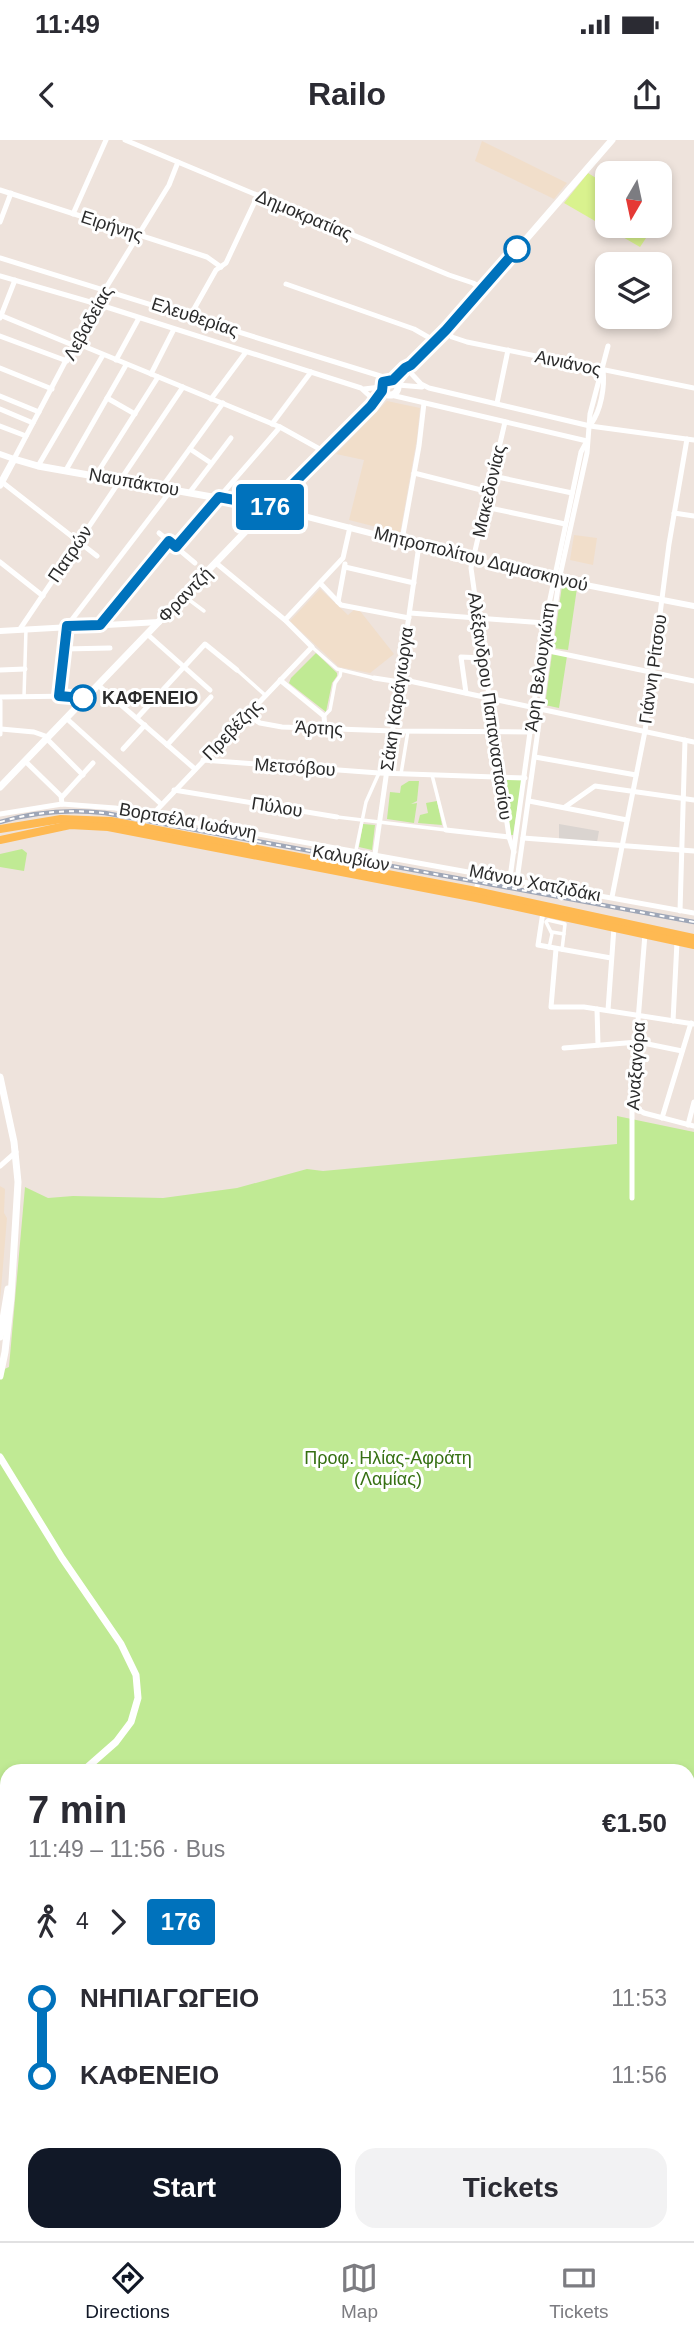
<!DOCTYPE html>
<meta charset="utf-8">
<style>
:root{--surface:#fff;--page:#f2f2f3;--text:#2b2b33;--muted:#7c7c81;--line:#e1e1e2;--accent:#111827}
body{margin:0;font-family:Arial,sans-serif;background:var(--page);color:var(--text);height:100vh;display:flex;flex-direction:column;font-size:26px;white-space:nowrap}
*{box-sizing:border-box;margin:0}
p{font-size:23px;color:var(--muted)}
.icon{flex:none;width:38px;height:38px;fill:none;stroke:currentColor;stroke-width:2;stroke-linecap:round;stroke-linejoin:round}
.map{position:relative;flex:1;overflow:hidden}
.sheet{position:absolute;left:0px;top:1624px;width:695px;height:478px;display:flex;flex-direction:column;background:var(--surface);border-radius:21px 21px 0 0;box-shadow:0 4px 10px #0003}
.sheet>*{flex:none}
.badge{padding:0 14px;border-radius:5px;font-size:24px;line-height:46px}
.needle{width:46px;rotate:189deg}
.buttons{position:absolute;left:595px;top:21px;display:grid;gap:14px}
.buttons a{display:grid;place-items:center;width:77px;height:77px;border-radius:14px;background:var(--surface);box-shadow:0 4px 10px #0003;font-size:35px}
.map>.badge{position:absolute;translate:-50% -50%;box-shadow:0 0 0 4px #fff}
.legs{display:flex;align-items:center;gap:10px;height:77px;padding:0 28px;font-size:23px}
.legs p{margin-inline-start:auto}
.overview{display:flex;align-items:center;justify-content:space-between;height:119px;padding:0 28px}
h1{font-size:38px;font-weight:800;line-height:52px}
.action{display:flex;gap:14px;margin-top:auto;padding:14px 28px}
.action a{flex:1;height:80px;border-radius:21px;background:var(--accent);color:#fff;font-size:28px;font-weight:800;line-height:80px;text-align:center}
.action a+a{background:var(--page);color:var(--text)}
ul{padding:0 28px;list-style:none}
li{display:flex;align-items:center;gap:24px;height:77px;font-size:26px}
li i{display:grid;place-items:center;width:10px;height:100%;margin:0 9px;background:currentColor}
li i::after{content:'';width:18px;height:18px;margin:-9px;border:5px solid;border-radius:50%;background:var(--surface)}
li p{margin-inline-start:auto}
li:first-child i{background:linear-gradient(#0000 50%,currentColor 0)}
li:last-child i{background:linear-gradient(currentColor 50%,#0000 0)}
.status{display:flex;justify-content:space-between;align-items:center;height:49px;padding:0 35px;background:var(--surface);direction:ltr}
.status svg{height:19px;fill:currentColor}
header{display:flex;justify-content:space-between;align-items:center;height:91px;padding:0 28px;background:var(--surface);font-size:32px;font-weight:800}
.tab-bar{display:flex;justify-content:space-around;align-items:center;height:98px;border-top:2px solid var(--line);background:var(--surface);font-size:19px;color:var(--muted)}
.tab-bar a{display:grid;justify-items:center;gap:4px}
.tab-bar .active{color:var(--accent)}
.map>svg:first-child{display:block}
.education{fill:#f1deca}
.green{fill:#c0ea94;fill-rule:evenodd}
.pitch{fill:#d9f28e}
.plaza{fill:#dad4d0}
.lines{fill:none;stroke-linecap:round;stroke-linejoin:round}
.pedestrian{stroke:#fff;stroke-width:3.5}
.minor{stroke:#fff;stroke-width:5}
.tertiary{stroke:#fff;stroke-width:6}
.secondary{stroke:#fff;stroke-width:7}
.primary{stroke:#feb952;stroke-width:8}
.rail-casing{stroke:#9ea6b7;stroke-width:4.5}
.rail{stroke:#fff;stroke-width:2;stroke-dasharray:5;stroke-linecap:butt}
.line-1-casing{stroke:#fff;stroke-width:16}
.line-1{stroke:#0072bc;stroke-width:10}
.stop-1-dot{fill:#fff;stroke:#0072bc;stroke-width:3.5}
.labels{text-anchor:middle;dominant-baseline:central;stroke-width:6;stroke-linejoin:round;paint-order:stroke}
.street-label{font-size:18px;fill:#2b2b2b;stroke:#fff}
.stop-label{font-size:18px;font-weight:bold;fill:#2b2b2b;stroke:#fff;text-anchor:start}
.park-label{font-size:18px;fill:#367013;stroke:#fff}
</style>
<div class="status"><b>11:49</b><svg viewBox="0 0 49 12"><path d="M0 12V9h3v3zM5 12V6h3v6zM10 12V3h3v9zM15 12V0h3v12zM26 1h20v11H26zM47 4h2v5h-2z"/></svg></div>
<header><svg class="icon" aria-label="back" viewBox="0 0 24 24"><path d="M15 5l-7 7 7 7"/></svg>Railo<svg class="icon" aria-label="share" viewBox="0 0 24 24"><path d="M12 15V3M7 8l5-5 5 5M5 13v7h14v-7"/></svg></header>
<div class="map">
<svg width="694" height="2101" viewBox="0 0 694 2101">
<rect width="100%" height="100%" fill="#eee3dc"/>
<!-- education -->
<g class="education">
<polygon points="482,1 567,43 554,59 475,21"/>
<polygon points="387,261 420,268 417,298 400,393 349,380 364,320 336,314"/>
<polygon points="574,395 597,398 593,425 570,420"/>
<polygon points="320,449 348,475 354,470 360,471 394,514 370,533 339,527 290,481"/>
<polygon points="0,1046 5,1049 4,1073 7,1078 0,1162"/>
</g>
<!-- green -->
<g class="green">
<polygon points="562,446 577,448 568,510 553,508"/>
<polygon points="316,513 337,533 337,536 332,543 326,572 289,543 291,538"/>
<polygon points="552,514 567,516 559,568 545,565"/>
<polygon points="503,639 522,640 513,695 511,695"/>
<polygon points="409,641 419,641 417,661 411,664 417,663 414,683 387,679 390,652 400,653 401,646"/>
<polygon points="437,661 442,685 418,683 420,675 428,673 426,663"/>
<polygon points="363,684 375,685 372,710 359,707"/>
<polygon points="22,709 27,713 24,731 0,727 0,714"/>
<path d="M617 976 694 992V2101H0V1231L9 1227 25 1047 48 1058 73 1056 163 1058 237 1048 307 1029 323 1031 617 1004ZM7 1631H688V2095H7Z"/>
</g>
<!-- pitch -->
<polygon class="pitch" points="588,33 607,45 607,86 654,86 640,107 564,63"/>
<!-- plaza -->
<polygon class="plaza" points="559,684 599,691 597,702 559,699"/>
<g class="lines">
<!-- pedestrian -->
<g class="pedestrian">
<polyline points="184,456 204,471"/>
<polyline points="312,507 337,529 374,538"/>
<polyline points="237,530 265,555"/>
<polyline points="24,557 26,489"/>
<polyline points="324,576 330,570 335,543 340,536 341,530"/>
<polyline points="401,634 408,591"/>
<polyline points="337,677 446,690 432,635"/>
<polyline points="356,710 366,662 379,633"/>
<polyline points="552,792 564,794"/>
<polyline points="549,808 552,794 546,782 548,780 565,784 562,810"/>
</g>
<!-- minor -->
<g class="minor">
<polyline points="125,0 449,135 473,143 483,149"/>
<polyline points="0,50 207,117 221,127"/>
<polyline points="73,74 106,0"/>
<polyline points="0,82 11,53"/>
<polyline points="0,118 390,239"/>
<polyline points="0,136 97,164 361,248 374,260"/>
<polyline points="286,144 414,189 435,201"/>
<polyline points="0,175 75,206"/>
<polyline points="190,176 216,130 226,123 258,55"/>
<polyline points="0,178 15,140"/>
<polyline points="446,190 452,197 467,202 694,248"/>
<polyline points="0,196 67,221"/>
<polyline points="76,203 280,287 325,312"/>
<polyline points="116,220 139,178"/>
<polyline points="0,228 52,249"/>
<polyline points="408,230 421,244 429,248 590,286 694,300"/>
<polyline points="151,234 174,189"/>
<polyline points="398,245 422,247"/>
<polyline points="364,249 381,247"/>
<polyline points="391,255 587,301"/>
<polyline points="0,256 39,272"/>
<polyline points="107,258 135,274"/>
<polyline points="211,259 246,212"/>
<polyline points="497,263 508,210"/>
<polyline points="0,269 33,283"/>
<polyline points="505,282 471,428 509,697 514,712"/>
<polyline points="272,284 311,232"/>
<path d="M591 284C601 270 605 247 603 230"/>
<polyline points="0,286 26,296"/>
<polyline points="190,309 211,323"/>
<polyline points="14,319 93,169 169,45 178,22"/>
<polyline points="38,326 103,215"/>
<polyline points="66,330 126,225"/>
<polyline points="414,333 489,352"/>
<polyline points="96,335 158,237"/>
<polyline points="493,336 572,353"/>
<polyline points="2,342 97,416"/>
<polyline points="162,347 223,263"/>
<polyline points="190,352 231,298"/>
<polyline points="485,367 565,384"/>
<polyline points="674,373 694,376"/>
<polyline points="159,393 195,423"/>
<polyline points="402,400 419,306 424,263"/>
<polyline points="176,407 280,287"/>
<polyline points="0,422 43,456"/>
<polyline points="345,427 414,443"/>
<polyline points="320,443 341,465 409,478"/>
<polyline points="338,462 345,424"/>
<polyline points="410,473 545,483"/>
<polyline points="285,480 343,418 350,387"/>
<polyline points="100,485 169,401"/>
<polyline points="20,489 183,247"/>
<polyline points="147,494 210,550"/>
<polyline points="64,509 110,508"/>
<polyline points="549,511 694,541"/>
<polyline points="0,530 25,529"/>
<polyline points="374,538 400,542"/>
<polyline points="400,539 694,602"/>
<polyline points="280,540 324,576 325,589"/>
<polyline points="98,545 195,629"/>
<polyline points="466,553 461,517 483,518"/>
<polyline points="0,557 76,556 85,559"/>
<polyline points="59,557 67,486 172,349"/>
<polyline points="0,561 0,594"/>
<polyline points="247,575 260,583 282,587 393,591 531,592"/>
<polyline points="66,578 161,664"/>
<polyline points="137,578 205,504 237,530"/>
<polyline points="1,589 34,592 48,597"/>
<polyline points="47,599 83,635"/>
<polyline points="167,605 211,557"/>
<polyline points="123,609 145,585"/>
<polyline points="535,617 636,635"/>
<polyline points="203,620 379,633 525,638"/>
<polyline points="25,621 61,656 62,664"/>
<polyline points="174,650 337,677"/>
<polyline points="62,657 93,623"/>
<polyline points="529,661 627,680"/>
<polyline points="565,667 595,646 694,660"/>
<polyline points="0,674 62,664 115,668 694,773"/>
<polyline points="153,674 312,507 285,480 216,423"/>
<polyline points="446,690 509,697"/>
<polyline points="523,698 694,711"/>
<polyline points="375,714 419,405"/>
<polyline points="510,738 545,483 581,312 587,301"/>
<polyline points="517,740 559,440 587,313 590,274 608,206"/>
<polyline points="476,751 480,733"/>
<polyline points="612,757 645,591 669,404 687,299"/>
<polyline points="680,771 685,600"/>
<polyline points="543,772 538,805 611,818"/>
<polyline points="556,809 551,867 584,867 694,884"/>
<polyline points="597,869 598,905"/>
<polyline points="608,870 614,787"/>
<polyline points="673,881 677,802"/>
<polyline points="564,908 638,902 682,911"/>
<polyline points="632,966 644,973 694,986"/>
<polyline points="662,978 691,883"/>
<polyline points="688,985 694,962"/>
<polyline points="0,1026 16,1012"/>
<polyline points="632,1058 632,955 645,794"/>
</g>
<!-- tertiary -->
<g class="tertiary">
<polyline points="0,314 14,319"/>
<polyline points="269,367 529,434 694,466"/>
<polyline points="0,491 159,482"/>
</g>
<!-- secondary -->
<g class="secondary">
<circle cx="390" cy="247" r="8"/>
<polyline points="397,245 414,223 489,142 612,0"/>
<polyline points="0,345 14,319 38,326 269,367"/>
<polyline points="0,647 269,367 371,266 382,251"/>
<polyline points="0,937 14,1002 18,1042 11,1158 5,1212 0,1236"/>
<polyline points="0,1197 8,1149"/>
<polyline points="0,1317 62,1418 121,1504 136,1535 138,1558 131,1582 116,1602 83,1631"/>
<polyline points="0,1730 7,1721"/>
</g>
<!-- primary -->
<g class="primary">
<polyline points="0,689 61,679 111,681 476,751 694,798"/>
<polyline points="0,700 70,685 108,687 476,758 694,805"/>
</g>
<!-- rail casing -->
<g class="rail-casing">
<path id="rail" d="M0 682C34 672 70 669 105 673L694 782"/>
</g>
<!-- rail -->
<use href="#rail" class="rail"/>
</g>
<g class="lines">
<!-- line-1 casing -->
<g class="line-1-casing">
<polyline id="line-1" points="83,558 59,556 67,486 100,485 169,401 176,407 219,357 270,367 371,266 382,251 383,242 393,240 405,228 411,225 446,190 517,109"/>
</g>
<!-- line-1 -->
<use href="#line-1" class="line-1"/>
</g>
<!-- markers -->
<g class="stop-1-dot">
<circle cx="517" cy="109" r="12"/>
<circle cx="83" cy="558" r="12"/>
</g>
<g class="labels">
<!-- street labels -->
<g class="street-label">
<text transform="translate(304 75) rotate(23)">Δημοκρατίας</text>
<text transform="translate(112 86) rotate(18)">Ειρήνης</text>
<text transform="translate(195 177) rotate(18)">Ελευθερίας</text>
<text transform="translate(88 183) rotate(-61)">Λεβαδείας</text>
<text transform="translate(568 223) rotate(12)">Αινιάνος</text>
<text transform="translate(134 342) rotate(10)">Ναυπάκτου</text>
<text transform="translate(489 351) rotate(-77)">Μακεδονίας</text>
<text transform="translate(70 414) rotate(-56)">Πατρών</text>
<text transform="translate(481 419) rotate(14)">Μητροπολίτου Δαμασκηνού</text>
<text transform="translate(185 455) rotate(-46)">Φραντζή</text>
<text transform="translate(540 527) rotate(-82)">Άρη Βελουχιώτη</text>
<text transform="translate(653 529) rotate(-82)">Γιάννη Ρίτσου</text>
<text transform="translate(397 559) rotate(-82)">Σάκη Καράγιωργα</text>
<text transform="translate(490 566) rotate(82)">Αλέξανδρου Παπαναστασίου</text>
<text transform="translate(319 588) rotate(3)">Άρτης</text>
<text transform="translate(232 590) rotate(-46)">Πρεβέζης</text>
<text transform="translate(295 627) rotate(4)">Μετσόβου</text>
<text transform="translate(277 667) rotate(9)">Πύλου</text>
<text transform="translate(188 681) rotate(10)">Βορτσέλα Ιωάννη</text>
<text transform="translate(351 718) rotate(11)">Καλυβίων</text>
<text transform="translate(535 743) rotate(11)">Μάνου Χατζιδάκι</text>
<text transform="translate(636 926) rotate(-86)">Αναξαγόρα</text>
</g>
<!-- stop labels -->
<g class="stop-label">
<text x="102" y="558">ΚΑΦΕΝΕΙΟ</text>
</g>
<!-- park labels -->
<g class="park-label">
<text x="388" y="1318">Προφ. Ηλίας-Αφράτη<tspan x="388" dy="21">(Λαμίας)</tspan></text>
</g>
</g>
</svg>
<div class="buttons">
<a><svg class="needle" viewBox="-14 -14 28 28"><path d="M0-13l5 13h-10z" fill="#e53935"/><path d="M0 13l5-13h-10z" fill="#7c7c81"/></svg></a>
<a><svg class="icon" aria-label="layers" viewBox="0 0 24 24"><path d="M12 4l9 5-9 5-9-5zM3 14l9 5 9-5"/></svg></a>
</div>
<b class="badge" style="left:270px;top:367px;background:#0072bc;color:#fff">176</b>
<section class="sheet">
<div class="overview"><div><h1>7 min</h1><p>11:49 – 11:56 · Bus</p></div><b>€1.50</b></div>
<div class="legs"><svg class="icon" aria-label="walk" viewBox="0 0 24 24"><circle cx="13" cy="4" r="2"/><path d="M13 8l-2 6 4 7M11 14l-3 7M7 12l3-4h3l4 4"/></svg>4<svg class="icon" aria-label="forward" viewBox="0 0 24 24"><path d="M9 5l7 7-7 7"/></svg><b class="badge" style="background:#0072bc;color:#fff">176</b></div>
<ul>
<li><i style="color:#0072bc"></i><b>ΝΗΠΙΑΓΩΓΕΙΟ</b><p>11:53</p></li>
<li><i style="color:#0072bc"></i><b>ΚΑΦΕΝΕΙΟ</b><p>11:56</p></li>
</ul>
<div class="action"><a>Start</a><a>Tickets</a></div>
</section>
</div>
<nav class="tab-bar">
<a class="active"><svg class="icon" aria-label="directions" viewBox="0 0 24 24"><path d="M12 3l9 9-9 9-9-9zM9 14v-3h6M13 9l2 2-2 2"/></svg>Directions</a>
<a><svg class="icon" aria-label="map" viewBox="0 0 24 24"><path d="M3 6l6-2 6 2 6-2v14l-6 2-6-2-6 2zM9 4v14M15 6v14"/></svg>Map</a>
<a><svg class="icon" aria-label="tickets" viewBox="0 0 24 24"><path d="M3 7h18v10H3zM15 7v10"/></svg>Tickets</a>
</nav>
